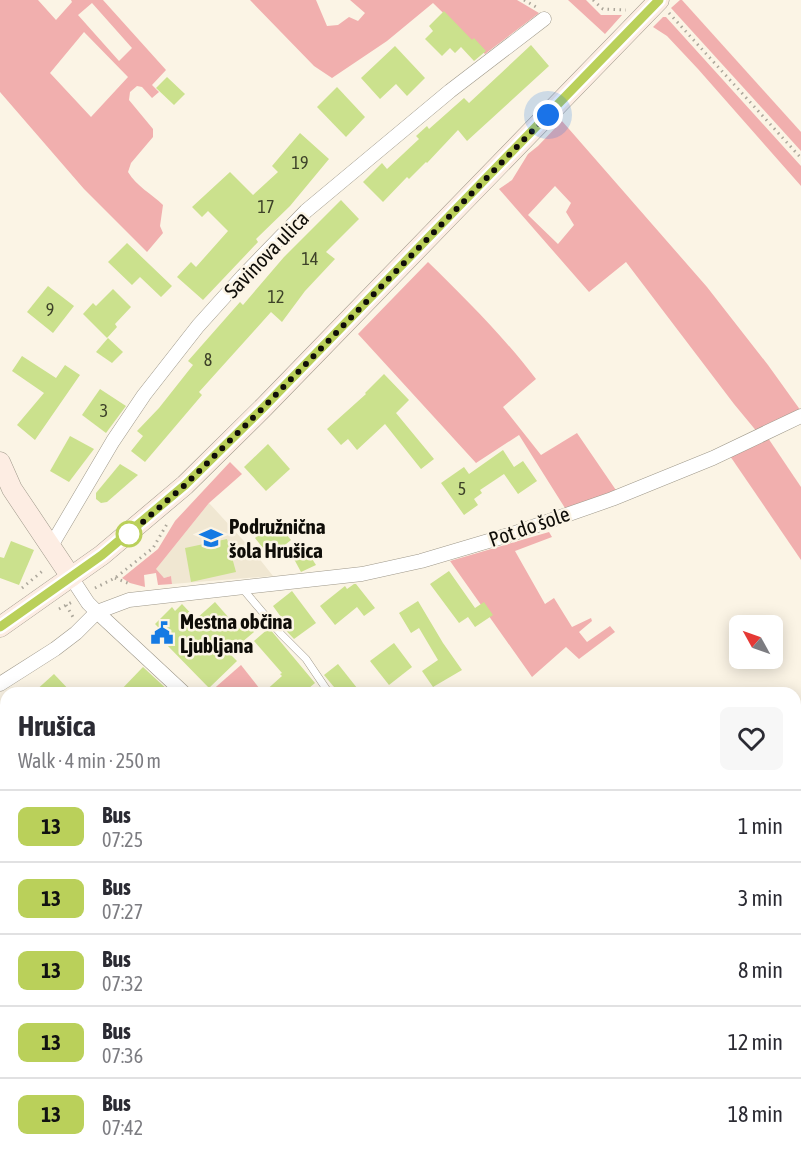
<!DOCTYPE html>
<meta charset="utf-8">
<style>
:root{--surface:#fff;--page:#f7f7f7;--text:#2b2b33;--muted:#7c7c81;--line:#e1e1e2}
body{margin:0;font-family:"Asap Condensed",sans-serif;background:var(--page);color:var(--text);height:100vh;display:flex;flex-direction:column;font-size:22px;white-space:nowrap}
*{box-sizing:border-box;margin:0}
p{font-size:20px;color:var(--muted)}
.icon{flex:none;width:33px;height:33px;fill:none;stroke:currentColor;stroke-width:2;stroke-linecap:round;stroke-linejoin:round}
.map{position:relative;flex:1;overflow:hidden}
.drawer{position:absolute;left:0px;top:687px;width:801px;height:474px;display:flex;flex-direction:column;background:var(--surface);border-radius:18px 18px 0 0;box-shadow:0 3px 15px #0003}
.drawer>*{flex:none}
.badge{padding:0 12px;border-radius:9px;font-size:21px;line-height:39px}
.needle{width:39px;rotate:310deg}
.tools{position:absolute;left:729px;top:615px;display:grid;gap:12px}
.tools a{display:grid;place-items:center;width:54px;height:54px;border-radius:9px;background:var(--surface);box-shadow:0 3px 15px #0003;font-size:30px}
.you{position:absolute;width:30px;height:30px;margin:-15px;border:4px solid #fff;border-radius:50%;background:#1a73e8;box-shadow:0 0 0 9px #1a73e833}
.map>.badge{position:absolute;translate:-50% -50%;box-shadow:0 0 0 3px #fff}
.round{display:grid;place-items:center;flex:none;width:63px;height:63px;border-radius:9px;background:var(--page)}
.headline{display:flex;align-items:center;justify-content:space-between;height:102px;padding:0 18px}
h1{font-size:28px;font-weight:700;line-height:45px}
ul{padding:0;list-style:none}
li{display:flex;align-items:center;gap:18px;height:72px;padding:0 18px;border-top:2px solid var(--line)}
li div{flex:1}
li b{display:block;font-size:22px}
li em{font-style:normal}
li .badge{min-width:66px;font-weight:700;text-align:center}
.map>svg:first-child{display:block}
.built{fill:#f0e7d2}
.green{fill:#f1afae;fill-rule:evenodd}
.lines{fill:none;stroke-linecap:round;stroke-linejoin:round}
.stream{stroke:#7acb96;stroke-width:4.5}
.building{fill:#cbe18d}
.lane-casing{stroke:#9e988a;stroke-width:8}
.street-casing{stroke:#9e988a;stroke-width:15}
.secondary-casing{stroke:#9e988a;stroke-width:21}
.path{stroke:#aca79b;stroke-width:3;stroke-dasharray:1.5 4.5;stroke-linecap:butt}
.lane{stroke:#fff;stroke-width:7}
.street{stroke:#fff;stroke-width:14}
.secondary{stroke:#fdede3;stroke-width:20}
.line-casing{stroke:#fff;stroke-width:14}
.line{stroke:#bad05a;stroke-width:9}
.walk{stroke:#0f0d08;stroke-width:6;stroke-dasharray:0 10.8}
.stop-dot{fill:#fff;stroke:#bad05a;stroke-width:3}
.labels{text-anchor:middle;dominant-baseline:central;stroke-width:5;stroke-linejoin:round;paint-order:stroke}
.number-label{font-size:18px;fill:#3e4229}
.street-label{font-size:21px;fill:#0f0d08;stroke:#fbf4e5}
.poi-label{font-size:21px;font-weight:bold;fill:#0f0d08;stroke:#fbf4e5;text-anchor:start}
</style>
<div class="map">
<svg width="801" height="1161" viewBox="0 0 801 1161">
<rect width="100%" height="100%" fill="#fbf4e5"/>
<!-- built -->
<polygon class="built" points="209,503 254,552 273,576 172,584 171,576 164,578 155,570"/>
<!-- green -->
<g class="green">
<path d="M0 0H38L56 20 72 2 71 0H103L166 70 152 85 159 92 152 98 142 87 137 86 130 92 129 100 153 129V137L131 163 128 172C137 187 151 193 163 205L160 226 163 233 147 252 84 189 0 92ZM92 3 132 48 119 61 78 15ZM84 32 128 77 91 117 50 73Z"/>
<polygon points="250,0 316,0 327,26 338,25 349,17 358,21 365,13 350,0 517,0 539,13 485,54 433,3 387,41 332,78 314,66"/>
<polygon points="568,0 586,0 601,15 622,15 605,34"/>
<polygon points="680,0 682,0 801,132 801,151 671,8"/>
<polygon points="663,17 666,17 801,166 801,186 698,69 667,36 653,27"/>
<path d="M562 121 707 287 768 365 801 411 758 433 734 404 626 262 589 292 499 189 512 180 528 154 538 146ZM555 186 571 203 566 212 574 225 558 244 528 215Z"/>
<path d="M428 262C466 299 503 336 536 379L503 407 541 455 577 433 620 496 570 516 519 435 476 463 358 334Z"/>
<polygon points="768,438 801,487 801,560 730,456"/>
<polygon points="230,462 242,474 209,503 156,569 164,578 171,576 172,584 158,585 156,573 144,575 145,587 130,583 122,578 158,549 175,521"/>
<polygon points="549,532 552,537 515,551 545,604 554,598 572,627 591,618 592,621 579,632 587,642 610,626 615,632 579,659 566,647 532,677 450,561"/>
<polygon points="241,665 263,693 209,693"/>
<polygon points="0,923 6,931 6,1155 259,1155 263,1161 4,1161 0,1155"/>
<polygon points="801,945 801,1019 795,1023 795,971 800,968 795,958 795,949"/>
<polygon points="613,1155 717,1155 718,1160 606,1160"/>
</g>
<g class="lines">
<!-- stream -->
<g class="stream">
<polyline points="0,925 6,932"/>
<polyline points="155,1155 159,1161"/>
</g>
</g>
<!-- building -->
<g class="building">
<polygon points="444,11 472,40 474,38 486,51 474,61 461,47 455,53 450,48 442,56 425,39 433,31 429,26"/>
<polygon points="531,45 549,66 467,141 458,130 427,163 426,162 409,179 407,177 383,202 363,182 382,163 387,169 419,139 416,136 427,126 429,129 464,98 469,103"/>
<polygon points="395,46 425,78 407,96 396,84 380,99 361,78"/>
<polygon points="167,77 185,94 174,105 156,88"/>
<polygon points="337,87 365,117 346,137 317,107"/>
<polygon points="300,133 329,159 290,206 256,239 258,242 203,300 177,277 191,262 196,267 228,231 208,211 202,217 192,207 230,172 253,195 278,172 272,166"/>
<polygon points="341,200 359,219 326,252 335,259 305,291 282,322 271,312 199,392 202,395 145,462 131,451 143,436 137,431 159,408 193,365 188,361 240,302 243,305 284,257"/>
<polygon points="127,243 172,286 161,297 140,277 132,285 108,262"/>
<polygon points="48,286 74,306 53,333 27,312"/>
<polygon points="113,289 131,307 115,324 117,327 107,338 83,314 93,303 96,306"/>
<polygon points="108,338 123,352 112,363 96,352"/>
<polygon points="22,356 56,378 65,365 80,375 35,440 17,425 44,393 12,371"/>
<polygon points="384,374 409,400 396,413 434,459 421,469 385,424 357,450 348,439 341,445 327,429 366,394 365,393"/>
<polygon points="100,389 126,406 106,433 82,415"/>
<polygon points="70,436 94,449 69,482 50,471"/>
<polygon points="268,444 290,469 266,491 244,467"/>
<polygon points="503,450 514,467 523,461 537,481 518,494 504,474 480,490 482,493 474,499 478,505 464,515 441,483 464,467 469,474"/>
<polygon points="120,464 138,475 107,502 101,503 96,499 96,493"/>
<polygon points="275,521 291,540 270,557 255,538"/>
<polygon points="227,539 236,572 191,582 185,548"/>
<polygon points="11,541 34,550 19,585 0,578 0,557 4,558"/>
<polygon points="307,551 316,565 301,572 294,559"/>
<polygon points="449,571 475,608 484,602 493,615 475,627 468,617 459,623 430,584"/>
<polygon points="354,584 356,584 375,608 364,616 357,607 335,625 320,606 345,586 347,589"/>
<polygon points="292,591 316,623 294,639 277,621 281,617 273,606"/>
<polygon points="418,601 443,643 462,670 433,687 422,671 438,660 419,628 411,633 399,613"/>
<polygon points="215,602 236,626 243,619 254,632 229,653 237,661 209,688 166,644 163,645 152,633 158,627 155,624 172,607 175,611 182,604 196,619"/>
<polygon points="269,628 315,683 303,693 263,693 282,676 280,674 282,673 254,641"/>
<polygon points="394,643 412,667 389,685 370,661"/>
<polygon points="338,664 361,693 339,693 324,675"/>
<polygon points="143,667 171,693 118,693"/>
<polygon points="54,674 72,693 33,693"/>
</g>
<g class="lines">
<!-- lane casing -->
<g class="lane-casing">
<polyline id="lane" points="242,588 281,634 306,659 329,693"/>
</g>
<!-- street casing -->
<g class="street-casing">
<g id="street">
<polyline points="51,546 113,441 144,395 198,326 243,276 306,211 450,91 544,19"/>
<polyline points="71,577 88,603 97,612 184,693"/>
<polyline points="0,684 55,649 76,633 97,612 129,600 362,574 421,561 512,534 612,499 713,458 801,416"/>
<polyline points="0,743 6,752"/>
<polyline points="266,1155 270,1161"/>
</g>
</g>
<!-- secondary casing -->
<g class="secondary-casing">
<g id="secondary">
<polyline points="0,462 12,489 71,577"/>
<polyline points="0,627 102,555 185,485 264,407 659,0"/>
</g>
</g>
<!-- path -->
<g class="path">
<polyline points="524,0 536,7"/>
<polyline points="593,0 603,9 626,10"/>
<polyline points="669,13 801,158"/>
<polyline points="115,578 130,584"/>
<polyline points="22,588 45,569"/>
<polyline points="95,588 115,578 153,548 167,524"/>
<polyline points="66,605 73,617"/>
<polyline points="59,609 72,602"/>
<polyline points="795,868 801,864"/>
<polyline points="518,1155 522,1161"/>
</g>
<!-- lane -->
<use href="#lane" class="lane"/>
<!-- street -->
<use href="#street" class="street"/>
<!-- secondary -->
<use href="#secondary" class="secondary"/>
</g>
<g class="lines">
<!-- line casing -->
<g class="line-casing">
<polyline id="line" points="0,627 102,555 185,485 264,407 659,0"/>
</g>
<!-- line -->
<use href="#line" class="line"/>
<!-- walk -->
<polyline class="walk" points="129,534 128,535 185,485 264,407 548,115"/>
</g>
<!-- icons -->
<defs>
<g id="school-bare" transform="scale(1.8)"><path d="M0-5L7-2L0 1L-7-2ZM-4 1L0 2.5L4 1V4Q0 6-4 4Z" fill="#157ae3" stroke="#fbf4e5" stroke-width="2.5" paint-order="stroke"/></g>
<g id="civic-bare" transform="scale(1.8)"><path d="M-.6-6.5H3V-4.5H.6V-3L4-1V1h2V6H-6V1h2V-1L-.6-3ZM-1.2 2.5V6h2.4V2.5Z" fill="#157ae3" stroke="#fbf4e5" stroke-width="2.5" paint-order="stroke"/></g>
</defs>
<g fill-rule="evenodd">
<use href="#school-bare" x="211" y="538"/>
<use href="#civic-bare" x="162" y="633"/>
</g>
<!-- markers -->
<circle class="stop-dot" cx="129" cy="534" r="12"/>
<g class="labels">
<!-- number labels -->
<g class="number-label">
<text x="300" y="162">19</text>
<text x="266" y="206">17</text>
<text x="310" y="258">14</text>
<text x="276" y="296">12</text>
<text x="50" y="309">9</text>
<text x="208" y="359">8</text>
<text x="104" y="410">3</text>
<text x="462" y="488">5</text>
</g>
<!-- street labels -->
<g class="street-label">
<text transform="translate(266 254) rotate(-46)">Savinova ulica</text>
<text transform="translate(529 526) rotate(-19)">Pot do šole</text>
</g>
<!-- poi labels -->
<g class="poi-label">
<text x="229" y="526">Podružnična<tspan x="229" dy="24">šola Hrušica</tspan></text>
<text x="180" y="621">Mestna občina<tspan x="180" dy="24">Ljubljana</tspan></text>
</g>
</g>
</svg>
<div class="tools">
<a><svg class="needle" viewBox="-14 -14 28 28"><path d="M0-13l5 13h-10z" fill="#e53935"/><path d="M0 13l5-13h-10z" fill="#7c7c81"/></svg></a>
</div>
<div class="you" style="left:548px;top:115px"></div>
<section class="drawer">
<div class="headline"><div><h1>Hrušica</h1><p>Walk · 4 min · 250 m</p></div><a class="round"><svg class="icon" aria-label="heart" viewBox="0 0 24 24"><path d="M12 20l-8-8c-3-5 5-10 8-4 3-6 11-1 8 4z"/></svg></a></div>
<ul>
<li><span class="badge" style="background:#bad05a;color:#111">13</span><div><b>Bus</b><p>07:25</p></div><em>1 min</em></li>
<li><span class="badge" style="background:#bad05a;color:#111">13</span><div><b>Bus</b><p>07:27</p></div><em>3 min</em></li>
<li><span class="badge" style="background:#bad05a;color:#111">13</span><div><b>Bus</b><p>07:32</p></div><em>8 min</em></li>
<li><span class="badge" style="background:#bad05a;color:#111">13</span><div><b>Bus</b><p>07:36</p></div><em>12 min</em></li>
<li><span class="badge" style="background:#bad05a;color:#111">13</span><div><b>Bus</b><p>07:42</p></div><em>18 min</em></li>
</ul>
</section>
</div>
